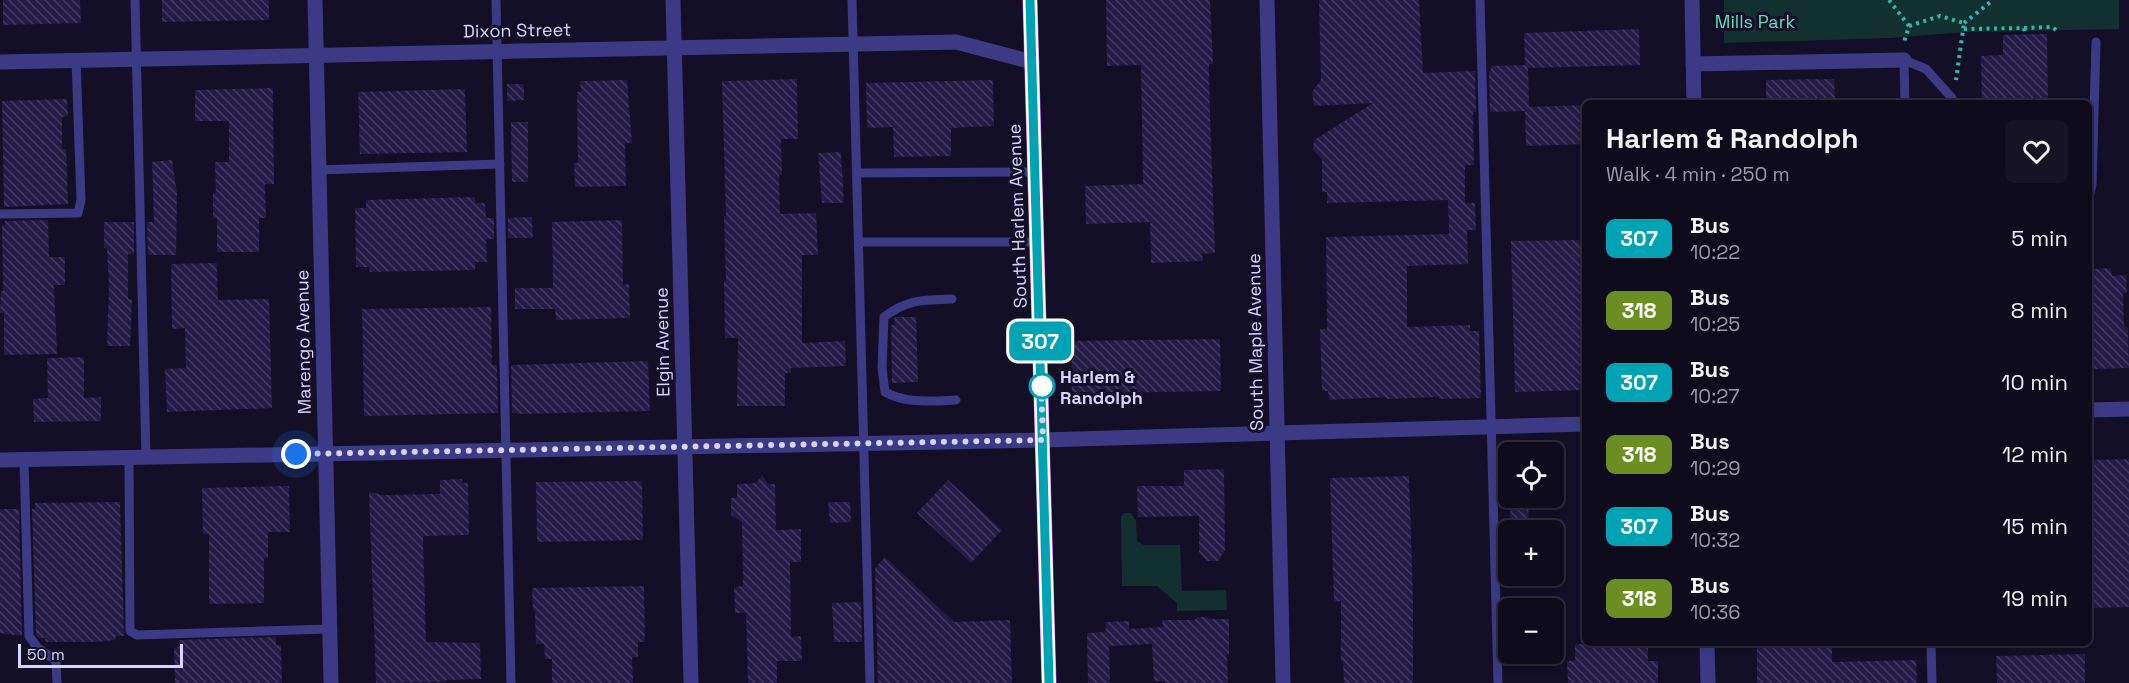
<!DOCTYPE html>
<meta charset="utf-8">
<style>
:root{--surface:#0e0b1c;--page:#171425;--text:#f1f3f6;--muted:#9b9ba3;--line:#2e2b3b}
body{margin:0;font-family:"Space Grotesk",sans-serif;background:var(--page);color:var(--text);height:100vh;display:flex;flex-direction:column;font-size:22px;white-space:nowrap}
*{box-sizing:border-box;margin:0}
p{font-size:20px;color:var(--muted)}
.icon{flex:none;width:33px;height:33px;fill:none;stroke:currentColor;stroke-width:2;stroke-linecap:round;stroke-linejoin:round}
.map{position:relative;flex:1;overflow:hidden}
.details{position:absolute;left:1582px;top:100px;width:510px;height:546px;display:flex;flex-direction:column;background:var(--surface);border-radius:9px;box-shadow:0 3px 9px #0003,0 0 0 2px var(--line)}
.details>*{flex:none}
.badge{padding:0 12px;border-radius:9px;font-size:21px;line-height:39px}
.tools{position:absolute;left:1498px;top:442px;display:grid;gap:12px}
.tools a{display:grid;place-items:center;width:66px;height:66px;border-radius:9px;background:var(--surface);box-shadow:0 3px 9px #0003,0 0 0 2px var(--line);font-size:30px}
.scale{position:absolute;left:18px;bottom:15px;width:165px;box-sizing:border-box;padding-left:6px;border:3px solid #d9d4ff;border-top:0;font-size:16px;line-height:21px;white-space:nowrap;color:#d9d4ff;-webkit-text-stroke:4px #130f26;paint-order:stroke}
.you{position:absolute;width:30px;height:30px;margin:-15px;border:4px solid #fff;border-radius:50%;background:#1a73e8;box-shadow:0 0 0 9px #1a73e833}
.map>.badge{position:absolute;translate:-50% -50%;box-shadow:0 0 0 3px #fff}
.round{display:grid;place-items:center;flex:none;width:63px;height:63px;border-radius:9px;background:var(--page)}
.overview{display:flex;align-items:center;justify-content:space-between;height:102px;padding:0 24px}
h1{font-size:28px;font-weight:600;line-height:45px}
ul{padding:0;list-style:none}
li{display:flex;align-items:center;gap:18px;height:72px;padding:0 24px}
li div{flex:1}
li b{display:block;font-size:22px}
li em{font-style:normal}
li .badge{min-width:66px;font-weight:700;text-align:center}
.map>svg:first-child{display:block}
.green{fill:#12302f}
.building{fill:url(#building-back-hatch)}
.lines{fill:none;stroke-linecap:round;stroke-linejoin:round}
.path{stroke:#2fb8b0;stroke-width:4;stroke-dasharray:3 4.5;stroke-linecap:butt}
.service{stroke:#3d3a85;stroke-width:9}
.minor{stroke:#3d3a85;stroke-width:15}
.tertiary{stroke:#3d3a85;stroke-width:15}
.primary{stroke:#c25bff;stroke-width:15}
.line-casing{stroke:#fff;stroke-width:14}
.line{stroke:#00a3b4;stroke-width:9}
.walk{stroke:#d9d4ff;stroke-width:6;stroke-dasharray:0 10.8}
.stop-dot{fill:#fff;stroke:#00a3b4;stroke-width:3}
.labels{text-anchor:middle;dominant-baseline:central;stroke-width:6;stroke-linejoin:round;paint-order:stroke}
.park-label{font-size:18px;fill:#5fe0c0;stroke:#130f26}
.street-label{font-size:18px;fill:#d9d4ff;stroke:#130f26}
.stop-label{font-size:18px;font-weight:bold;fill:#d9d4ff;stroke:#130f26;text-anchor:start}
</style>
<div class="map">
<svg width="2129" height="683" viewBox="0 0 2129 683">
<defs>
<pattern id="building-back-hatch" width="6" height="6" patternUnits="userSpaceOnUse" patternTransform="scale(1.5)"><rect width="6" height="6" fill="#241b47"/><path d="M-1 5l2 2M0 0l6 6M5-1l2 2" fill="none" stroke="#433b63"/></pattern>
</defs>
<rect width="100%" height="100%" fill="#130f26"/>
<!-- green -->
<g class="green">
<polygon points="1724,0 2119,0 2119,29 1966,32 1891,38 1724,43"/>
<polygon points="1124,513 1131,513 1136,521 1137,541 1144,545 1180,545 1182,591 1226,590 1227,610 1177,611 1177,603 1157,586 1122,586 1121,516"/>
</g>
<!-- building -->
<g class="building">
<polygon points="3,0 80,0 81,23 3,25"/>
<polygon points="162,0 269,0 269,20 162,22"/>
<polygon points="1106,0 1210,0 1213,64 1209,64 1210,116 1215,253 1202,254 1203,261 1151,263 1150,222 1086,224 1085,186 1143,184 1141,65 1107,66"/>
<polygon points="1319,0 1419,0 1423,73 1475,71 1476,112 1473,112 1474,165 1465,165 1465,203 1475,203 1476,230 1467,230 1468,264 1407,266 1407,327 1470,325 1470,331 1479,331 1481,398 1439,399 1439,397 1386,399 1386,397 1329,400 1328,391 1322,391 1320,329 1327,329 1326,237 1449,234 1448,200 1327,203 1327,192 1322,192 1322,159 1313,150 1314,140 1373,103 1314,106 1312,92 1321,80"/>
<polygon points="1639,29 1640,65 1528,68 1529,107 1586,105 1586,144 1526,146 1525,111 1490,112 1489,71 1491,71 1491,66 1525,65 1524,33"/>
<polygon points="2047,34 2048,104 1982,104 1981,56 2003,55 2003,35"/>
<polygon points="797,79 798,139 781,139 782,175 779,175 780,214 816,213 818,255 802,255 802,343 845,341 846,366 791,368 791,373 785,373 785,406 737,406 738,338 725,338 724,281 726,281 724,216 726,216 722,81"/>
<polygon points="1834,79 1835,104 1766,104 1766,80"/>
<polygon points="627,80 632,143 625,143 626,186 575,187 574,163 578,163 577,92 581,91 580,81"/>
<polygon points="993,80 994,126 951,128 951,156 894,157 893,127 867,128 866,83"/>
<polygon points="507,84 524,84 524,100 507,101"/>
<polygon points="273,88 274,184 265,184 266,218 259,218 259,252 217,252 217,218 213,218 213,193 216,193 215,162 229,162 229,121 195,121 195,90"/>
<polygon points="465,89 467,152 360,154 358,92"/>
<polygon points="67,99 68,116 62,117 62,149 66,149 68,204 4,207 2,101"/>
<polygon points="511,122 528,122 528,182 512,182"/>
<polygon points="841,152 844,203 822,203 818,153"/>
<polygon points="172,160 177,194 176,255 148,255 147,222 154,222 152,162"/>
<polygon points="475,197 475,203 485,203 486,218 494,218 494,239 486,239 487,262 475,262 475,270 370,272 369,267 356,267 355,208 366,208 366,200"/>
<polygon points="532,217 533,238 508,238 508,218"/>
<polygon points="48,220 49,257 65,257 65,285 54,285 57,354 4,355 4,313 0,313 1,291 3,291 2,225 5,225 5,221"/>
<polygon points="622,220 623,285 629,284 630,318 556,320 555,309 515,309 515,288 553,288 552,222"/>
<polygon points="104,222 134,222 134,255 128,254 128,299 132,299 130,346 107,346 109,288 107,248 104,248"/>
<polygon points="1586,240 1586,390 1515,392 1511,241"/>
<polygon points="217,263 218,300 269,299 272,408 167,412 165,369 186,368 185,328 172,329 171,264"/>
<polygon points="2111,268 2112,276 2126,275 2127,293 2123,293 2124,325 2128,329 2129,368 2090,369 2090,276 2094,276 2094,269"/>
<polygon points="491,307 492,365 497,365 498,413 364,416 362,309"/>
<polygon points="896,317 916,317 918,382 892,383 891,325 895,325 894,318"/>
<polygon points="1220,339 1221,391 1102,393 1102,401 1072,402 1071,341"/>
<polygon points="84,357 84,398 101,397 101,421 34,422 33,399 48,398 47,358"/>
<polygon points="648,361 650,411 517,414 517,413 512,413 511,365"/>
<polygon points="2129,459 2129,607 2091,608 2090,460"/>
<polygon points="1224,469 1225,550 1218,561 1207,561 1199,552 1199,516 1138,517 1137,486 1184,486 1184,470"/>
<polygon points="762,475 768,484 775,484 776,530 801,529 801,562 790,562 791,637 801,636 802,661 777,661 777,683 748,683 746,613 735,613 734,587 743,586 742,522 731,515 731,498 737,498 737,484 756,483"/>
<polygon points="1409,476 1413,599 1413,683 1344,683 1343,661 1341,661 1341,601 1334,602 1330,478"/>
<polygon points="462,479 462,483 468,483 469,535 423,536 426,642 480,643 481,679 446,680 446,682 376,683 369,492 383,495 440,494 440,480"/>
<polygon points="948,480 1002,530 971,563 917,513"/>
<polygon points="642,481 643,540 537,542 536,482"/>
<polygon points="289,486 290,532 268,532 268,558 264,558 264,603 209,604 209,534 203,534 202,488"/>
<polygon points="1510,498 1528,498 1529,531 1510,531"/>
<polygon points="120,502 124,636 116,636 115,640 97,642 46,642 45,638 38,638 36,634 32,509 35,509 35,503"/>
<polygon points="828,502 850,502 851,522 830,523"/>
<polygon points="0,509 19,509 22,636 0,633"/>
<polygon points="885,557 954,622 1010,620 1012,683 878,683 875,568"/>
<polygon points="644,586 645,642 638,642 638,657 632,657 633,683 552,683 552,659 545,659 544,644 536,644 535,611 533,611 532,588"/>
<polygon points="861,602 862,642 834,642 832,603"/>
<polygon points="1198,617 1206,617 1210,619 1229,619 1229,654 1227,655 1228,683 1165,683 1165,681 1154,681 1152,644 1109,646 1110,683 1088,683 1087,633 1106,632 1105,622 1129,621 1129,629 1163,627 1162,620 1194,620"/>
<polygon points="276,637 276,645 281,645 282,683 175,683 174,648 179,647 179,640"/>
<polygon points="1575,644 1648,644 1648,661 1658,661 1658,683 1568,683 1567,661 1575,661"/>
<polygon points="1757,644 1832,644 1832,662 1916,660 1917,683 1757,683"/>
<polygon points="2085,654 2085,683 1997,683 1996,656"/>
</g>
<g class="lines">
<!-- path -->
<g class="path">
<polyline points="1889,0 1909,26 1904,42"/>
<polyline points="1964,23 1993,0"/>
<polyline points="1909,26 1940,16 1964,23 1956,80"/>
<polyline points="2024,28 2052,27 2056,30"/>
<polyline points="1964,29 2024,28 2025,32"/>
</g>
<!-- service -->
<g class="service">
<polyline points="135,0 146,458"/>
<polyline points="496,0 511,683"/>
<polyline points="852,0 870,683"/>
<polyline points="1480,0 1498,683"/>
<polyline points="1905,104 1904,60 1926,69 1952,98 1952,104"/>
<polyline points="318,170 500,164"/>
<polyline points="857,173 1036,172"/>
<polyline points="2090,193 2092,184 2096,42"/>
<polyline points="0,214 78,213 81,200 76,60"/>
<polyline points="859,242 1037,242"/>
<path d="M952 299C923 300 908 299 884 317L882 368 885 392C906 404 932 401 956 400"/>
<polyline points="129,458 130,631 137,635 329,629"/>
<polyline points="24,460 29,636 37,647 56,661 57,683"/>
<polyline points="1931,644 1932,683"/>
</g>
<!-- minor -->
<g class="minor">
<polyline points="315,0 331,683"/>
<polyline points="673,0 691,683"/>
<polyline points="1267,0 1283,683"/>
<polyline points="1692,0 1694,104"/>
<polyline points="0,62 956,42 1032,62"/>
<polyline points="1693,64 1904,60"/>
<polyline points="2090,410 2129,409"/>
<polyline points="1043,440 1586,424"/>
<polyline points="1707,644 1708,683"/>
</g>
<!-- tertiary -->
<polyline class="tertiary" points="0,460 1043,440"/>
<!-- primary -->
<polyline class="primary" points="1030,0 1049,683"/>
</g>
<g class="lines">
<!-- line casing -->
<g class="line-casing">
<polyline id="line" points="1030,0 1049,683"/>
</g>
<!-- line -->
<use href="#line" class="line"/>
<!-- walk -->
<polyline class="walk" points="296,454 1043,440 1041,382 1042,386"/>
</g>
<!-- markers -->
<circle class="stop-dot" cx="1042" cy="386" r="12"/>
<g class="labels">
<!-- park labels -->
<g class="park-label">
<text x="1755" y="21">Mills Park</text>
</g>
<!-- street labels -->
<g class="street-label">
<text transform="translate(517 30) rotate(-1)">Dixon Street</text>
<text transform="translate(1017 216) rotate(-92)">South Harlem Avenue</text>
<text transform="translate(303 342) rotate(-91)">Marengo Avenue</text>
<text transform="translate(662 342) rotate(-91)">Elgin Avenue</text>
<text transform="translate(1255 342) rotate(-91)">South Maple Avenue</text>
</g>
<!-- stop labels -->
<g class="stop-label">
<text x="1060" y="376">Harlem &amp;<tspan x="1060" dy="21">Randolph</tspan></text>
</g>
</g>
</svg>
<div class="tools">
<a><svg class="icon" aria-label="locate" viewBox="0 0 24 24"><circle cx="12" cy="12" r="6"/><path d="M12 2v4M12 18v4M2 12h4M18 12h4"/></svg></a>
<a>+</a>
<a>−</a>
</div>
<div class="scale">50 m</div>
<div class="you" style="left:296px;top:454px"></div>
<b class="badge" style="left:1040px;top:341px;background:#00a3b4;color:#fff">307</b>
<section class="details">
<div class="overview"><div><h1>Harlem &amp; Randolph</h1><p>Walk · 4 min · 250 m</p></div><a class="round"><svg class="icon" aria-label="heart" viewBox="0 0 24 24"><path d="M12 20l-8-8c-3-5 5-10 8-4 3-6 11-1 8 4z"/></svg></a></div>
<ul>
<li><span class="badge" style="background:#00a3b4;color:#fff">307</span><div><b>Bus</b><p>10:22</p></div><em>5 min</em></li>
<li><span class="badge" style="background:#6b8e23;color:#fff">318</span><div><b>Bus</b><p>10:25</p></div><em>8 min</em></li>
<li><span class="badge" style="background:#00a3b4;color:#fff">307</span><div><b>Bus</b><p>10:27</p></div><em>10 min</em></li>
<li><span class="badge" style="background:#6b8e23;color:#fff">318</span><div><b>Bus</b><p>10:29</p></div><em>12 min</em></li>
<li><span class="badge" style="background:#00a3b4;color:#fff">307</span><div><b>Bus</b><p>10:32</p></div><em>15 min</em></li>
<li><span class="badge" style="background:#6b8e23;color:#fff">318</span><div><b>Bus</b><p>10:36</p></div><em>19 min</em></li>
</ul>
</section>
</div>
